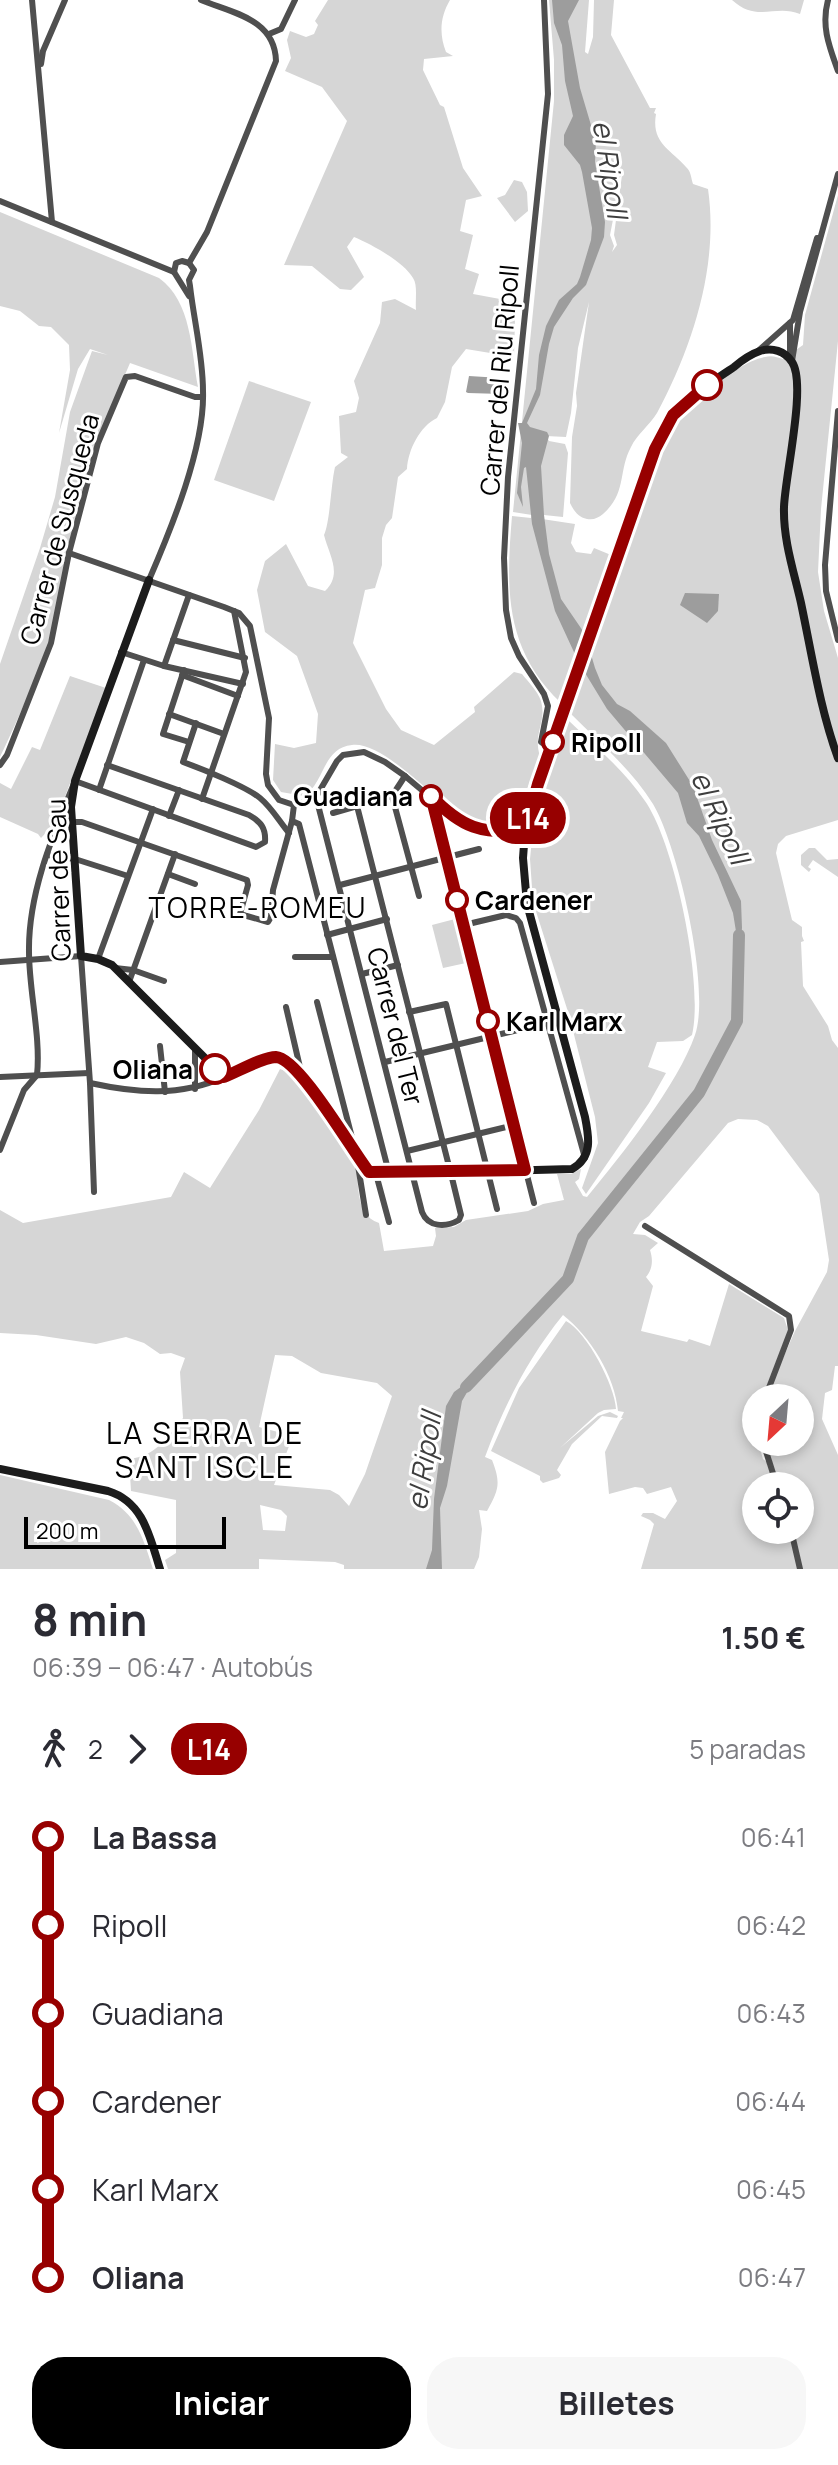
<!DOCTYPE html>
<html lang="es">
<meta charset="utf-8">
<style>
:root{--surface:#fff;--page:#f7f7f7;--text:#2b2b33;--muted:#7c7c81;--accent:#000}
body{margin:0;font-family:Manrope,sans-serif;background:var(--page);color:var(--text);height:100vh;display:flex;flex-direction:column;font-size:30px;white-space:nowrap}
*{box-sizing:border-box;margin:0}
p{font-size:26px;color:var(--muted)}
.icon{flex:none;width:44px;height:44px;fill:none;stroke:currentColor;stroke-width:2;stroke-linecap:round;stroke-linejoin:round}
.map{position:relative;height:1569px;overflow:hidden}
.panel{display:flex;flex-direction:column;background:var(--surface);flex:1}
.panel>*{flex:none}
.badge{padding:0 16px;border-radius:26px;font-size:28px;line-height:52px}
.needle{width:52px;rotate:206deg}
.buttons{position:absolute;left:742px;top:1384px;display:grid;gap:16px}
.buttons a{display:grid;place-items:center;width:72px;height:72px;border-radius:50%;background:var(--surface);box-shadow:0 4px 12px #0003;font-size:40px}
.scale{position:absolute;left:24px;bottom:20px;width:202px;box-sizing:border-box;padding-left:8px;border:4px solid #000;border-top:0;font-size:22px;line-height:28px;white-space:nowrap;color:#000;-webkit-text-stroke:6px #fff;paint-order:stroke}
.map>.badge{position:absolute;translate:-50% -50%;box-shadow:0 0 0 4px #fff}
.legs{display:flex;align-items:center;gap:12px;height:88px;padding:0 32px;font-size:26px}
.legs p{margin-inline-start:auto}
.headline{display:flex;align-items:center;justify-content:space-between;height:136px;padding:0 32px}
h1{font-size:44px;font-weight:700;line-height:60px}
.cta{display:flex;gap:16px;margin-top:auto;padding:16px 32px}
.cta a{flex:1;height:92px;border-radius:32px;background:var(--accent);color:#fff;font-size:32px;font-weight:700;line-height:92px;text-align:center}
.cta a+a{background:var(--page);color:var(--text)}
ul{padding:0 32px;list-style:none}
li{display:flex;align-items:center;gap:28px;height:88px;font-size:30px}
li i{display:grid;place-items:center;width:12px;height:100%;margin:0 10px;background:currentColor}
li i::after{content:'';width:20px;height:20px;margin:-10px;border:6px solid;border-radius:50%;background:var(--surface)}
li p{margin-inline-start:auto}
li:first-child i{background:linear-gradient(#0000 50%,currentColor 0)}
li:last-child i{background:linear-gradient(currentColor 50%,#0000 0)}
.map>svg:first-child{display:block}
.green{fill:#d6d6d6;fill-rule:evenodd}
.water{fill:#9d9d9d}
.lines{fill:none;stroke-linecap:round;stroke-linejoin:round}
.river{stroke:#9d9d9d;stroke-width:12}
.street{stroke:#4f4f4f;stroke-width:6}
.secondary{stroke:#1c1c1c;stroke-width:8}
.line-1-casing{stroke:#fff;stroke-width:18}
.line-1{stroke:#970000;stroke-width:12}
.stop-1-dot{fill:#fff;stroke:#970000;stroke-width:4}
.labels{text-anchor:middle;dominant-baseline:central;stroke-width:6;stroke-linejoin:round;paint-order:stroke}
.street-label{font-size:26px;fill:#000;stroke:#fff}
.stop-label{font-size:26px;font-weight:bold;fill:#000;stroke:#fff;text-anchor:start}
.water-label{font-size:28px;font-style:italic;fill:#3e3e3e;stroke:#fff}
.neighbourhood-label{font-size:28px;letter-spacing:2px;fill:#000;stroke:#fff}
.quarter-label{font-size:30px;letter-spacing:2px;fill:#000;stroke:#fff}
</style>
<div class="map">
<svg width="838" height="1569" viewBox="0 0 838 1569">
<rect width="100%" height="100%" fill="#fff"/>
<!-- green -->
<g class="green">
<path d="M328 0H450C440 17 439 34 446 52L453 56 424 59 423 70 440 105 444 107 463 168 482 196 466 200 460 231 473 235 465 269 479 274 473 294 500 299 499 314 515 318 514 357 466 349 452 367 445 402 437 418C420 426 408 450 407 469L398 477 392 518 386 525 382 538V565L375 588 365 590 353 643 386 709 401 730 434 745 475 712 474 707 514 672 522 674C529 683 541 694 542 706 545 724 533 735 540 756L523 800C529 833 483 829 463 818 436 802 384 741 352 745 322 748 325 783 304 796L281 792 273 780 275 744 294 748 316 743 318 714 297 656 265 632 257 590 265 561 286 544 308 586 325 591C343 574 329 555 324 535 330 522 331 484 335 467L348 457 341 453 339 416 356 412 359 398 354 381 380 323 382 302 395 299 416 310C415 300 418 285 413 278 404 262 371 244 354 237L347 247 364 277 351 290 340 289 312 266 284 265 347 121 322 87 285 71 291 58 287 40 290 31 306 37 314 34 318 25 315 21Z"/>
<path d="M549 0H589L585 52 588 54 593 37 594 0H614L611 35 650 108H656L654 113 656 114C651 143 670 149 686 167 691 171 691 178 693 184L708 189C719 265 693 346 657 413 650 425 637 434 631 447 618 471 627 493 603 514 598 518 594 520 587 519 578 517 574 511 570 503L572 437 577 406 576 393 589 302 578 348 571 413 566 437 546 436 549 441 565 444 568 453 563 517 544 515 542 519 575 524 571 543 576 552 591 554 594 548 611 555 561 703C504 649 506 588 512 516L531 518 532 515 513 512 554 101V60ZM622 175 614 235 617 245 612 252 614 246 610 235 617 199 616 182Z"/>
<path d="M732 0H804L800 14C775 4 757 23 732 0Z"/>
<polygon points="514,180 522,182 527,192 528,211 515,222 497,198 505,195"/>
<path d="M838 195V341L821 509 818 572 824 611 838 658V820L786 836 778 844 776 853 792 920 802 927V936L804 941 801 942 803 986 828 1026 832 1040 838 1048V1366H835L832 1390 825 1393 822 1419 838 1455V1569H641L654 1524 650 1520 641 1516 643 1513H653L665 1519 677 1501 671 1487 647 1494 643 1488 635 1487 609 1494 605 1452 620 1421 623 1418H621L624 1412 618 1411C615 1376 590 1336 563 1315 528 1358 504 1406 485 1457L492 1460C501 1483 499 1490 487 1511L479 1510 482 1529 479 1557 474 1569H344V1565L335 1562 259 1559V1569H168L165 1560 176 1553V1500L131 1491 129 1459C156 1456 167 1438 183 1418L180 1372 185 1358 171 1353 160 1354 144 1343 126 1337 96 1344 36 1335 0 1333V1210L23 1223 171 1197 184 1172 210 1188 259 1110 280 1069C285 1071 292 1073 296 1077 310 1089 349 1141 354 1157 361 1178 352 1214 379 1223L384 1251 433 1246 436 1236 435 1228 454 1227 466 1220 528 1211 543 1204 564 1200 557 1174H571L581 1169 579 1179 575 1182 583 1196 587 1197C621 1156 678 1084 695 1035 711 989 678 846 653 804 632 770 599 742 571 714L597 633 667 436C682 410 735 362 765 357 772 355 777 357 783 359L803 345 805 315ZM738 1119 757 1120 768 1126 819 1194 829 1260 827 1272 795 1331 773 1381 769 1398H800V1442H766L769 1464 763 1459 758 1442H756V1398H762L786 1336 788 1330 784 1318 729 1284 710 1346 689 1339 687 1342 641 1331 653 1286 646 1277C653 1269 653 1259 650 1250L658 1243 645 1235 633 1234 640 1222 649 1216 728 1123ZM275 1355 292 1356 321 1373 377 1383 392 1396 365 1474 349 1506 339 1495 330 1490 274 1485 293 1436 259 1427ZM756 1486H800V1530H756ZM260 1505 281 1510 287 1516 285 1531 263 1530Z"/>
<path d="M0 212 159 278C192 302 191 350 198 387L130 363C109 412 89 461 76 513 67 552 63 594 51 633 38 675 19 717 0 757V664L40 548 55 497 70 412 92 351 108 355 90 349 78 369 59 433 70 370 69 345 51 327 39 326 20 311 0 306Z"/>
<polygon points="249,381 311,402 274,501 214,480"/>
<polygon points="70,676 106,688 55,823 41,838 38,834 0,817 0,783 11,789 32,747 40,750"/>
<path d="M568 720C594 745 624 770 645 801 675 844 704 984 692 1035L683 1041 657 1042 648 1067 666 1073 649 1103 586 1194 582 1188 598 1143 595 1117 569 1015 533 902 530 859 534 818Z"/>
<polygon points="809,848 815,848 827,860 838,859 838,877 813,860 808,867 811,869 809,872 801,865 801,855"/>
<polygon points="455,919 466,963 443,968 432,925"/>
<path d="M566 1321C587 1332 615 1386 616 1409L604 1410 598 1413 560 1448 598 1416 610 1412 618 1416 617 1418 602 1416 572 1444 557 1470 561 1475 559 1478 543 1483 540 1480V1476L491 1451 519 1388Z"/>
<path d="M0 1475 109 1500C137 1514 144 1541 153 1569H0Z"/>
</g>
<!-- water -->
<g class="water">
<polygon points="552,0 579,0 568,21 580,88 596,142 595,162 605,222 604,237 586,285 573,298 554,327 549,344 540,395 527,423 530,427 547,432 549,436 541,466 544,515 549,554 561,599 585,634 595,668 602,685 617,704 630,711 666,743 693,786 712,840 741,901 742,928 739,950 733,913 718,875 699,836 687,823 678,793 607,709 579,663 555,611 532,524 526,467 524,468 521,487 523,507 517,493 522,443 518,423 522,423 536,389 539,355 546,326 559,300 577,284 580,277 591,240 592,228 582,172 580,165 564,145 564,135 573,116 565,81 562,45 554,23"/>
<polygon points="469,376 501,378 503,380 502,394 468,393 466,392"/>
<polygon points="685,593 719,594 718,611 707,623 680,605"/>
<polygon points="477,1375 462,1401 447,1486 440,1508 442,1569 426,1569 432,1550 434,1499 446,1406 454,1392"/>
</g>
<g class="lines">
<!-- river -->
<polyline class="river" points="466,1387 568,1279 583,1237 699,1093 737,1021 739,935"/>
<!-- street -->
<g class="street">
<polyline points="32,0 52,222"/>
<polyline points="544,0 548,94 508,477 504,558 506,610 511,638 519,656 544,694 548,706 541,742 550,749"/>
<path d="M828 0C821 26 829 46 838 71"/>
<polyline points="269,34 281,29 295,0"/>
<polyline points="41,64 43,51 65,0"/>
<polyline points="0,201 174,272"/>
<path d="M189 263 207 232 276 61C275 19 233 13 201 0"/>
<polyline points="174,272 189,296"/>
<polyline points="174,272 176,263 182,261 189,263"/>
<polyline points="758,351 793,320 817,238"/>
<polyline points="790,359 790,323"/>
<polyline points="792,361 800,312 838,174"/>
<polyline points="838,411 825,565 826,591 838,640"/>
<polyline points="69,553 224,607 239,613 250,626 269,718 266,774 268,785 279,800 294,805 309,801 316,797 337,761 343,755 364,752 385,762 405,776 461,823 484,830 525,831"/>
<path d="M149 580C171 529 205 447 203 391 203 356 194 321 190 286L189 280 194 270 189 263"/>
<polyline points="173,640 245,658"/>
<polyline points="121,652 164,666 243,684"/>
<polyline points="164,666 189,595"/>
<polyline points="184,670 163,734 189,742"/>
<polyline points="182,675 238,696"/>
<polyline points="169,714 224,734"/>
<path d="M196 723 183 762C202 769 245 786 260 798 272 808 279 821 289 833"/>
<polyline points="0,765 7,755 51,643 69,553 98,443 126,377 135,376 195,397 203,397"/>
<polyline points="405,776 392,796 419,896"/>
<polyline points="99,790 144,660"/>
<path d="M316 797 422 1212C428 1227 445 1228 459 1220L461 1215 452 1178 357 806"/>
<polyline points="202,799 246,672 234,611"/>
<polyline points="432,800 534,1203"/>
<polyline points="294,805 292,821 299,824 389,1173"/>
<polyline points="333,813 392,796"/>
<polyline points="169,816 179,790"/>
<polyline points="59,822 82,822 247,880 248,885 240,914 268,922 271,917 273,890 292,821"/>
<polyline points="48,855 75,859 128,876"/>
<polyline points="168,874 195,884"/>
<polyline points="340,885 479,849"/>
<polyline points="464,925 506,915 516,918 520,923 585,1158"/>
<polyline points="327,935 387,919"/>
<polyline points="295,957 333,957"/>
<polyline points="98,959 153,809"/>
<polyline points="0,962 81,956 90,1083 94,1192"/>
<polyline points="115,968 133,970 164,981"/>
<polyline points="362,974 398,965"/>
<polyline points="129,982 175,854"/>
<polyline points="317,1002 356,1153 366,1215"/>
<polyline points="286,1007 302,1076"/>
<polyline points="409,1012 446,1004 497,1209"/>
<polyline points="160,1046 165,1092"/>
<polyline points="195,1048 195,1089"/>
<polyline points="385,1062 547,1023"/>
<path d="M37 1075C41 1037 29 991 29 952 28 893 53 835 75 781L256 847 265 842C266 828 261 822 249 815L107 765"/>
<polyline points="0,1077 89,1073"/>
<path d="M90 1083C136 1093 180 1097 224 1077"/>
<polyline points="0,1150 24,1090 37,1075"/>
<polyline points="407,1151 515,1125"/>
<polyline points="376,1174 389,1222"/>
<polyline points="645,1226 789,1316 791,1330 765,1398"/>
<polyline points="763,1442 777,1486"/>
<polyline points="791,1530 800,1569"/>
</g>
<!-- secondary -->
<g class="secondary">
<path d="M149 580 75 781 71 807 81 956 98 959 112 965 224 1077C237 1072 263 1057 276 1057 298 1058 353 1152 369 1172L376 1174 572 1169C593 1157 589 1137 585 1117L527 904 523 858 525 831 538 784 663 432C678 403 707 385 734 367 741 361 751 354 760 351 772 347 785 351 792 362 807 384 785 476 784 507 783 540 794 572 801 603 812 655 820 709 838 758"/>
<path d="M0 1469 108 1491C144 1502 150 1538 160 1569"/>
</g>
</g>
<g class="lines">
<!-- line-1 casing -->
<g class="line-1-casing">
<path id="line-1" d="M215 1069 224 1077C237 1072 263 1057 276 1057 299 1058 353 1152 369 1172L525 1170 431 796C462 828 481 834 525 831L538 784 655 449 673 415 707 385"/>
</g>
<!-- line-1 -->
<use href="#line-1" class="line-1"/>
</g>
<!-- markers -->
<g class="stop-1-dot">
<circle cx="707" cy="385" r="14"/>
<circle cx="553" cy="742" r="10"/>
<circle cx="431" cy="796" r="10"/>
<circle cx="457" cy="900" r="10"/>
<circle cx="488" cy="1021" r="10"/>
<circle cx="215" cy="1069" r="14"/>
</g>
<g class="labels">
<!-- street labels -->
<g class="street-label">
<text transform="translate(499 380) rotate(-85)">Carrer del Riu Ripoll</text>
<text transform="translate(59 529) rotate(-75)">Carrer de Susqueda</text>
<text transform="translate(58 880) rotate(-92)">Carrer de Sau</text>
<text transform="translate(396 1026) rotate(76)">Carrer del Ter</text>
</g>
<!-- stop labels -->
<g class="stop-label">
<text x="571" y="742">Ripoll</text>
<text x="413" y="796" text-anchor="end">Guadiana</text>
<text x="475" y="900">Cardener</text>
<text x="506" y="1021">Karl Marx</text>
<text x="193" y="1069" text-anchor="end">Oliana</text>
</g>
<!-- water labels -->
<g class="water-label">
<text transform="translate(611 169) rotate(81)">el Ripoll</text>
<text transform="translate(721 817) rotate(65)">el Ripoll</text>
<text transform="translate(423 1461) rotate(-81)">el Ripoll</text>
</g>
<!-- neighbourhood labels -->
<g class="neighbourhood-label">
<text x="258" y="907">TORRE-ROMEU</text>
</g>
<!-- quarter labels -->
<g class="quarter-label">
<text x="205" y="1432">LA SERRA DE<tspan x="205" dy="34">SANT ISCLE</tspan></text>
</g>
</g>
</svg>
<div class="buttons">
<a><svg class="needle" viewBox="-14 -14 28 28"><path d="M0-13l5 13h-10z" fill="#e53935"/><path d="M0 13l5-13h-10z" fill="#7c7c81"/></svg></a>
<a><svg class="icon" aria-label="locate" viewBox="0 0 24 24"><circle cx="12" cy="12" r="6"/><path d="M12 2v4M12 18v4M2 12h4M18 12h4"/></svg></a>
</div>
<div class="scale">200 m</div>
<b class="badge" style="left:528px;top:818px;background:#970000;color:#fff">L14</b>
</div>
<section class="panel">
<div class="headline"><div><h1>8 min</h1><p>06:39 – 06:47 · Autobús</p></div><b>1.50 €</b></div>
<div class="legs"><svg class="icon" aria-label="walk" viewBox="0 0 24 24"><circle cx="13" cy="4" r="2"/><path d="M13 8l-2 6 4 7M11 14l-3 7M7 12l3-4h3l4 4"/></svg>2<svg class="icon" aria-label="forward" viewBox="0 0 24 24"><path d="M9 5l7 7-7 7"/></svg><b class="badge" style="background:#970000;color:#fff">L14</b><p>5 paradas</p></div>
<ul>
<li><i style="color:#970000"></i><b>La Bassa</b><p>06:41</p></li>
<li><i style="color:#970000"></i><span>Ripoll</span><p>06:42</p></li>
<li><i style="color:#970000"></i><span>Guadiana</span><p>06:43</p></li>
<li><i style="color:#970000"></i><span>Cardener</span><p>06:44</p></li>
<li><i style="color:#970000"></i><span>Karl Marx</span><p>06:45</p></li>
<li><i style="color:#970000"></i><b>Oliana</b><p>06:47</p></li>
</ul>
<div class="cta"><a>Iniciar</a><a>Billetes</a></div>
</section>
